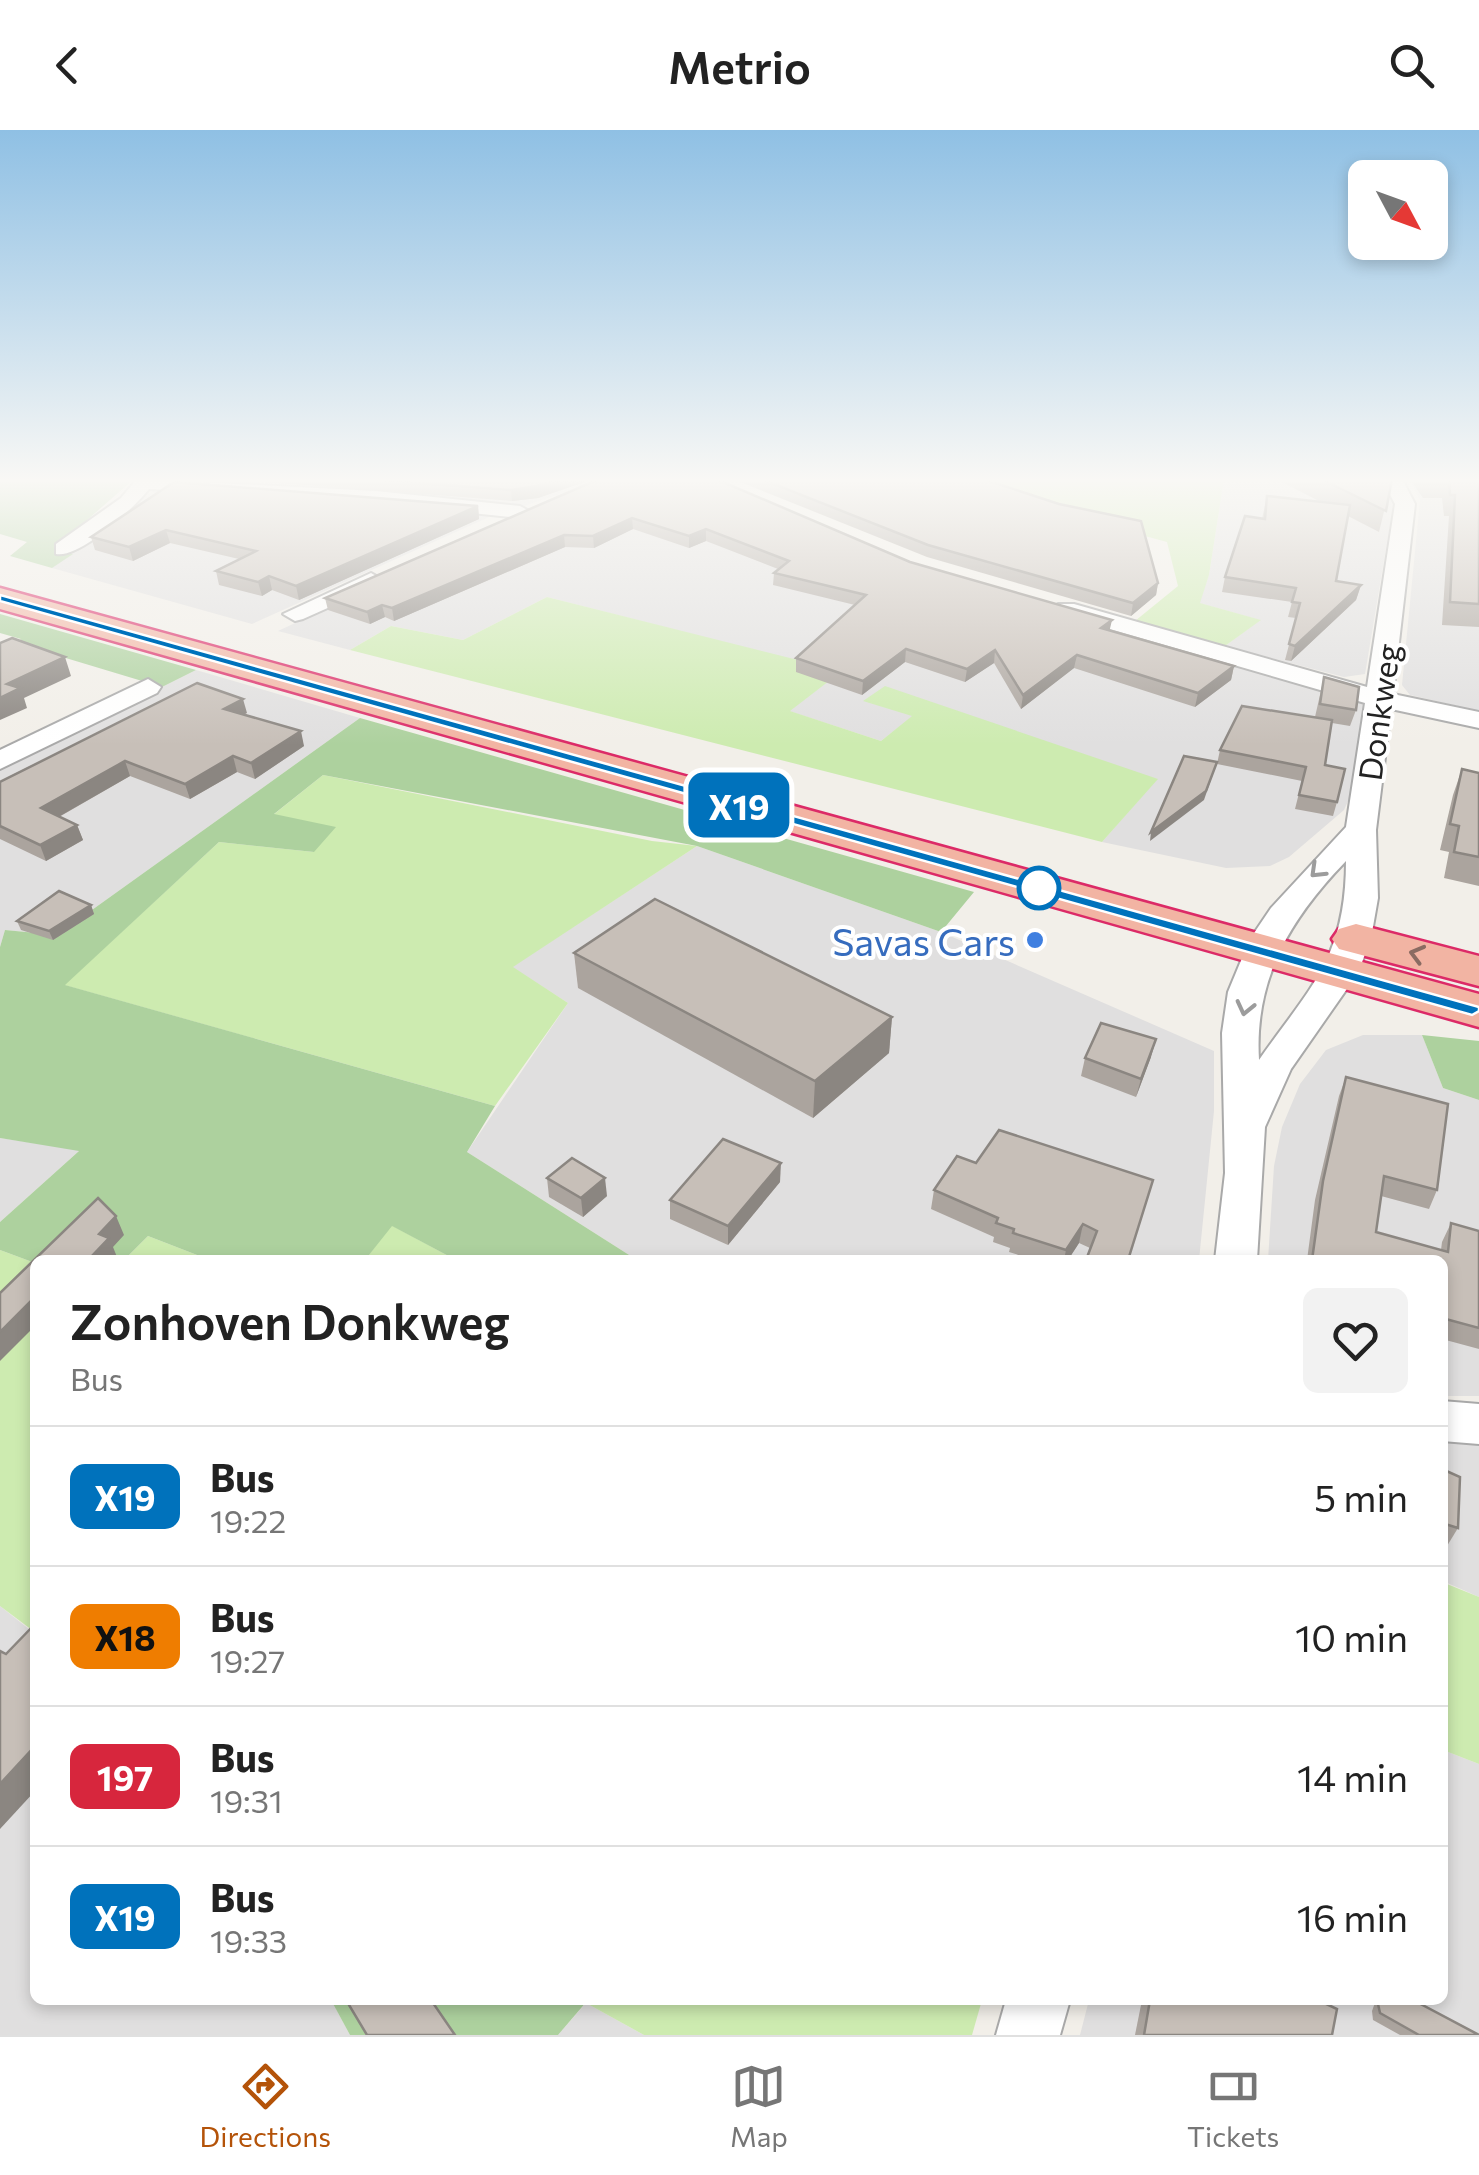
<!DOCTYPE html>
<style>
:root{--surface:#fff;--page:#f2f2f2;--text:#222;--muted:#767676;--line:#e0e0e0;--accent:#b45309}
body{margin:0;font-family:Commissioner,sans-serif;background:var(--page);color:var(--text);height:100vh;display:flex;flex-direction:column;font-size:38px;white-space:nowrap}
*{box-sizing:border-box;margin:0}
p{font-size:32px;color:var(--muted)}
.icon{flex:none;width:55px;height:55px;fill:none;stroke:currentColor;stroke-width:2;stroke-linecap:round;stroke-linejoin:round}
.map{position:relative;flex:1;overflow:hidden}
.details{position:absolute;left:30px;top:1125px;width:1418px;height:750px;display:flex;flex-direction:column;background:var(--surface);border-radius:15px;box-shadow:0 5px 15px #0003}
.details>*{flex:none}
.badge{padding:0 20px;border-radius:15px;font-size:35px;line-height:65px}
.needle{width:65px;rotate:131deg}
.buttons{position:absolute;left:1348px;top:30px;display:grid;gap:20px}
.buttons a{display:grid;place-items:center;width:100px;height:100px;border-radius:15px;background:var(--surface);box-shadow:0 5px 15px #0003;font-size:50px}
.map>.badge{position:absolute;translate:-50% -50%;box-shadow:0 0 0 5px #fff}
.round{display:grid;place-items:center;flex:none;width:105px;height:105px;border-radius:15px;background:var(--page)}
.summary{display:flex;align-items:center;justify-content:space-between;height:170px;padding:0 40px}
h1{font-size:48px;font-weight:600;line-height:75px}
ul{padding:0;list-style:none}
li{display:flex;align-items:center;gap:30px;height:140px;padding:0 40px;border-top:2px solid var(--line)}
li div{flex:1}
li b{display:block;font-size:38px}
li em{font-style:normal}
li .badge{min-width:110px;font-weight:700;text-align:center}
header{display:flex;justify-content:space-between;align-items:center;height:130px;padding:0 40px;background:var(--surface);font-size:45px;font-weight:600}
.tab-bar{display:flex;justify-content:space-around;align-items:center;height:140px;border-top:2px solid var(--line);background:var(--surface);font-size:28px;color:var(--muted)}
.tab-bar a{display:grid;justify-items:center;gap:5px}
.tab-bar .on{color:var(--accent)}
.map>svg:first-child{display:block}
.residential{fill:#e0dfdf}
.grass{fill:#cdebb0}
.forest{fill:#add19e}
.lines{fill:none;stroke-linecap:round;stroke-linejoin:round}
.minor-casing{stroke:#a9a9a9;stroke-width:4}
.trunk-casing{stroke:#dc2a67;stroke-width:5}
.minor{fill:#fff;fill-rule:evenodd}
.trunk{fill:#f2b4a3;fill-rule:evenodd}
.wall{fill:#aba49e}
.shaded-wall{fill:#8b8681}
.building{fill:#c7bfb8;stroke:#8b8681;stroke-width:2.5}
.oneway{stroke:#9c9c9c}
.oneway2{stroke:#8a6b62}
.line{fill:#0072bc;stroke:#fff;stroke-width:2.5}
.stop-dot{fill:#fff;stroke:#0072bc;stroke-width:5}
.shop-dot{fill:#3f7fe0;stroke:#fff;stroke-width:4}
.labels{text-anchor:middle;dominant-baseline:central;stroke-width:8;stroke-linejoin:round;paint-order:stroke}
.far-street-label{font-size:32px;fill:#222;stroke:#fff}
.shop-label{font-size:38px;fill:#366cbe;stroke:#fff;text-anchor:end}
</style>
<header><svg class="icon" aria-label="back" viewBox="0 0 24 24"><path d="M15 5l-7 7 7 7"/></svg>Metrio<svg class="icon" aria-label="search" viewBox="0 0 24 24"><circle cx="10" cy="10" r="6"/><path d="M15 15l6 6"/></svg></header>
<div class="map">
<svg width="1479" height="1905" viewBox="0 0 1479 1905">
<rect width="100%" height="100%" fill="#f2efe9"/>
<!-- residential -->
<g class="residential">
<polygon points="173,349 604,349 518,378 451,368"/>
<polygon points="1224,349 1386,349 1394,371 1365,544 1344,547 1225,516 1260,490 1199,473 1209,445"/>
<polygon points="1409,349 1479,349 1479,581 1410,565 1402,555 1420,370"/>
<polygon points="156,358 498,383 252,494 52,438"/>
<polygon points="545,376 898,436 1366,572 1357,651 1344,680 1289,727 1270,736 1226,738 1102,712 1157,649 913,586 881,611 789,581 840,542 547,467 463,510 391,496 350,520 278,501"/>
<polygon points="196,540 360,588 57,805 5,800 0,817 0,638"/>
<polygon points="697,716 941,802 1214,921 1214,981 1199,1130 637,1130 467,1022 568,873 512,837"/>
<polygon points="1363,905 1422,905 1443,958 1479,970 1479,1266 1443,1266 1442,1130 1268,1130 1274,1036 1282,997 1300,954 1326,920"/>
<polygon points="0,1008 80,1020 0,1092"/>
<polygon points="1442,1301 1479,1312 1479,1467 1443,1451"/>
<polygon points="0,1476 35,1504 35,1870 331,1870 350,1905 0,1905"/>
<polygon points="1443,1620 1479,1634 1479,1905 1080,1905 1089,1870 1442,1870"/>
<polygon points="586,1873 644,1905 558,1905"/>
</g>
<!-- grass -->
<g class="grass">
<polygon points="1001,349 1224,349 1209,445 1200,473 1261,490 1225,516 1135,491 1178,456 1167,412 983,362"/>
<polygon points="547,467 842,541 790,581 881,611 912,586 863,571 885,556 1158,649 1102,712 350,520 391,496 463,510"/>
<polygon points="323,645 652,711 697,716 513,837 568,873 495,976 64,855 219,712 314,722 273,685"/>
<polygon points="391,1095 456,1130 365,1130"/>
<polygon points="148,1106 210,1130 124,1130"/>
<polygon points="0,1120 35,1133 32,1500 0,1476"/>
<polygon points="1442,1452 1479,1467 1479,1634 1443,1620"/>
<polygon points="588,1870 982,1870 972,1905 644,1905 586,1873"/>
</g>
<!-- forest -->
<g class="forest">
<polygon points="0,349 115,352 134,349 55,418 73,424 52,438 10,426 27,412 0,404"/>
<polygon points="0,484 196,540 162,557 16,513 21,509 0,503"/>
<polygon points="360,588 974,762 941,802 697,716 323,645 274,684 336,697 314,722 219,712 65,855 495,976 467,1022 637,1130 456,1130 392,1096 365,1130 210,1130 148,1106 124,1130 35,1133 0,1120 0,1092 79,1021 0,1008 0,817 5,800 57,805"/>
<polygon points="1422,905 1479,911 1479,970 1443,958"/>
<polygon points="331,1870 588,1870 558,1905 350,1905"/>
</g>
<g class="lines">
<!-- minor casing -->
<g class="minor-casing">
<g id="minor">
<path d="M137 349 376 361 520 376 531 382 520 388 376 373 149 359C134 378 79 429 56 424V414L121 368Z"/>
<path d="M1382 349H1402L1415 374 1393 564 1479 582V598L1391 579 1376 700 1378 768 1371 808 1358 843 1291 939 1265 997 1257 1130H1215L1225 1043 1222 903 1228 862 1250 809 1271 778 1346 697 1365 573 1058 484 1054 479 1058 474H1074L1367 557 1395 374ZM1346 731C1346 827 1311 856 1259 930 1254 848 1291 788 1346 731Z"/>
<polygon points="371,443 383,450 379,455 303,489 295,491 283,484"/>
<polygon points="148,549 161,557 157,563 0,639 0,620"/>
<polygon points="1442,1271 1479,1274 1479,1314 1442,1311"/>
<polygon points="1006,1870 1070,1870 1060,1905 996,1905"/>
</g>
</g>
<!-- trunk casing -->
<g class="trunk-casing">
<g id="trunk">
<polygon points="0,458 1479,864 1479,897 0,479"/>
<polygon points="1356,794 1479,826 1479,856 1339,819 1332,809 1339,799"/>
</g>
</g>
<!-- minor -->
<use href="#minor" class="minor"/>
<!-- trunk -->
<use href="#trunk" class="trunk"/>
</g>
<!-- wall -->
<g class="wall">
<polygon points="223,349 716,349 910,432 1110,501 1234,536 1231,550 1195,577 1074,538 1021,579 994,533 965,552 905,532 862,565 796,542 796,528 855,475 773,455 774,443 778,439 706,411 689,418 633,399 594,418 565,417 394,491 385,487 370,494 328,480 325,468 599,349 593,349 538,368 512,371"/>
<polygon points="733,349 983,349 1158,453 1156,465 1131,486 927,427"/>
<polygon points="1276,349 1392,349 1379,402 1348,386 1336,451 1361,455 1356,470 1291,531 1285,530 1296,488 1288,487 1292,472 1222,462 1225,447 1262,389 1267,366 1321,372"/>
<polygon points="1410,349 1479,349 1479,497 1442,495 1449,386 1444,386 1442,368 1423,368"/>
<polygon points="478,376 479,389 299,470 272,460 262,466 219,455 216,441 239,429 170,413 133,431 95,420 91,407"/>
<polygon points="1324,547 1356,580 1350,596 1332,593 1325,635 1337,672 1333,686 1295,679 1302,651 1217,634 1220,620 1315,587"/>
<polygon points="247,583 244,584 304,616 255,649 237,642 190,669 130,646 59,687 77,695 83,710 46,731 0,709 0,652"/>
<polygon points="1462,639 1479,643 1479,756 1444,748 1449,722 1440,720 1453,665"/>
<polygon points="91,775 94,784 53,810 21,800 17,791"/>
<polygon points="574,823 892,887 889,923 813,988 578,858"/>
<polygon points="1151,927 1136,967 1081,946 1085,928"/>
<polygon points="1346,947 1437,1060 1429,1079 1381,1066 1376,1102 1441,1120 1442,1112 1451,1093 1479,1101 1479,1219 1442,1209 1442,1130 1307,1130 1315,1070 1339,966"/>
<polygon points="547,1048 607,1066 583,1087 549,1067"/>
<polygon points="1153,1050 1090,1118 1079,1113 1068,1130 1035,1130 1009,1122 1010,1118 993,1112 994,1107 931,1079 934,1060"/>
<polygon points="780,1052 728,1115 670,1089 670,1070"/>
<polygon points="1442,1339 1458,1398 1447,1416 1442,1415"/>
<polygon points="1142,1870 1318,1870 1332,1905 1135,1905"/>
<polygon points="1376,1870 1413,1870 1479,1905 1400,1905 1373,1890 1372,1881"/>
</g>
<!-- shaded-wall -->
<g class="shaded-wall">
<polygon points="559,349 593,349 538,368 512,371 511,360"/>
<polygon points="478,376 479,389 299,470 296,456"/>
<polygon points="632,388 633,399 594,418 593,406"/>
<polygon points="706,399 706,411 689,418 689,406"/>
<polygon points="166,400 170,413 133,431 129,417"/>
<polygon points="564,405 565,417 394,491 392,478"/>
<polygon points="269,446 272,460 262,466 258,452"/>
<polygon points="1158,453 1156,465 1131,486 1133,473"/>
<polygon points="1361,455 1356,470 1291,531 1295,516"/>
<polygon points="382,475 385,487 370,494 367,482"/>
<polygon points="1112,490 1109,503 1101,498"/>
<polygon points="906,519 905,532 862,565 863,551"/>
<polygon points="995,520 994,533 965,552 967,539"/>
<polygon points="1077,525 1074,538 1021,579 1023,565"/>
<polygon points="65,527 71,546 24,568 27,578 0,590 0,568 7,554"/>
<polygon points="1234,536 1231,550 1195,577 1198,563"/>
<polygon points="243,569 247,583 228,593 224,579"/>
<polygon points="301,601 304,616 255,649 251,633"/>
<polygon points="233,626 237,642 190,669 185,654"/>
<polygon points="125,631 130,646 46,694 41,678"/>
<polygon points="1217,632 1204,670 1150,711 1151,702"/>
<polygon points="77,695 83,710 46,731 40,715"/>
<polygon points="91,775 94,784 53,810 49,801"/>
<polygon points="892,887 889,923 813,988 815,951"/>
<polygon points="1156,909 1151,927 1136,967 1141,949"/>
<polygon points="781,1033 780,1052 728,1115 728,1096"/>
<polygon points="605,1048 607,1066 583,1087 581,1068"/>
<polygon points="116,1086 124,1105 113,1117 117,1127 114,1130 88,1130 99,1104"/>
<polygon points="1083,1094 1079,1113 1068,1130 1064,1130 1066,1120"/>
<polygon points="35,1167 35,1196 0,1231 0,1202"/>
<polygon points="35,1616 35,1661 0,1699 0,1654"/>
</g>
<!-- building -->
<g class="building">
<polygon points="368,349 559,349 537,356 511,360"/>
<polygon points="599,349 716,349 910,432 1112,490 1101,498 1234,536 1198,563 1077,525 1023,565 995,520 967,539 906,519 863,551 796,528 866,465 774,443 789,431 706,399 689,406 632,388 593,406 564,405 392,478 382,475 367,482 325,468"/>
<polygon points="761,349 983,349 1059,374 1141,391 1158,453 1133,473 928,415"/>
<polygon points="1321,349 1392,349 1386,381"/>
<polygon points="1449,349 1479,349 1479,474 1450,472 1455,365 1450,365"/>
<polygon points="174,352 478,376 296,456 269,446 258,452 216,441 256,421 166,400 129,417 91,407"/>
<polygon points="1267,366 1350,375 1336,451 1361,455 1295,516 1289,514 1300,473 1292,472 1296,458 1225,447 1245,386 1265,389"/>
<polygon points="12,508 65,527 7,554 20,558 0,568 0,513"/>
<polygon points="1324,547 1359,557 1356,580 1320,574"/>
<polygon points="197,553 243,569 224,579 301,601 251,633 233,626 185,654 125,631 41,678 77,695 40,715 0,696 0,652"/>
<polygon points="1242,576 1332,590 1325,635 1345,639 1337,672 1299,665 1306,637 1220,620"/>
<polygon points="1184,626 1217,632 1206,661 1151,702"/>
<polygon points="1462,639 1479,643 1479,727 1454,722 1459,696 1450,694"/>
<polygon points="59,761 91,775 49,801 17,791"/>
<polygon points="655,769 892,887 815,951 574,823"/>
<polygon points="1101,893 1156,909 1141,949 1085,928"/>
<polygon points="1346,947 1448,974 1437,1060 1384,1046 1376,1102 1448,1122 1451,1093 1479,1101 1479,1198 1442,1188 1442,1130 1312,1130 1323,1051"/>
<polygon points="999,1000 1153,1050 1128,1130 1086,1130 1097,1101 1083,1094 1066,1120 1013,1103 1014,1099 996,1093 998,1088 934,1060 957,1026 976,1033"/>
<polygon points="723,1009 781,1033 728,1096 670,1070"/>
<polygon points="572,1028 605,1048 581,1068 547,1048"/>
<polygon points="98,1068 116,1086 99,1104 109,1108 88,1130 75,1127 72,1130 35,1130 35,1167 0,1202 0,1163"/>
<polygon points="1442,1339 1460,1347 1458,1398 1442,1393"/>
<polygon points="35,1494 35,1616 0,1654 0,1521 6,1524"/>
<polygon points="346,1870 431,1870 455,1905 367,1905"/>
<polygon points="1150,1870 1318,1870 1337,1879 1332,1905 1144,1905"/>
<polygon points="1380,1870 1413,1870 1479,1905 1419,1905 1380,1883 1378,1874"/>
</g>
<!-- one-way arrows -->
<defs><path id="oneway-chevron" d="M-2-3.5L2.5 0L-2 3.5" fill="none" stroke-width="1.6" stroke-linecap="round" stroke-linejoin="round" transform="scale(2.5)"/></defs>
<g class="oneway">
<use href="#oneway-chevron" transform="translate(1317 741) rotate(136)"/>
<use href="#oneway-chevron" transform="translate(1245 878) rotate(103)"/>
</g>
<use class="oneway2" href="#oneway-chevron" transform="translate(1417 824) rotate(-165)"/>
<!-- sky -->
<linearGradient id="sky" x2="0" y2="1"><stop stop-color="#8fc0e4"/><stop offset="0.57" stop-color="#f9f8f5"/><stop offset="1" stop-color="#f9f8f5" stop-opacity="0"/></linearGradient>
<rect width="1479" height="615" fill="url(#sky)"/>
<!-- line -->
<polygon class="line" points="0,465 1479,877 1479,881 1472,885 0,471"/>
<!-- markers -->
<circle class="stop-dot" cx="1039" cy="758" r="20"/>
<circle class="shop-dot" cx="1035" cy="810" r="10"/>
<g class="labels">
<!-- far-street labels -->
<g class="far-street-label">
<text transform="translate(1378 582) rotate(-82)">Donkweg</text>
</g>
<!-- shop labels -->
<g class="shop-label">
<text x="1015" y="810">Savas Cars</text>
</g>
</g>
</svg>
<div class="buttons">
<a><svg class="needle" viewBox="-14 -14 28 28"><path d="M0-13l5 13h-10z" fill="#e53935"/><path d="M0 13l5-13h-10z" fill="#767676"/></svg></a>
</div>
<b class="badge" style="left:739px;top:675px;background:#0072bc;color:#fff">X19</b>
<section class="details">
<div class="summary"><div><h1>Zonhoven Donkweg</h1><p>Bus</p></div><a class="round"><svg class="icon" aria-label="heart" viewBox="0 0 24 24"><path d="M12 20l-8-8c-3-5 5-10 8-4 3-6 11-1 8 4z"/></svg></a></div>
<ul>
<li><span class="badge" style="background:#0072bc;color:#fff">X19</span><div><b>Bus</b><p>19:22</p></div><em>5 min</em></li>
<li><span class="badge" style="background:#ef7d00;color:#111">X18</span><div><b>Bus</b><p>19:27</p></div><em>10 min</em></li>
<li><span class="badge" style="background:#d7263d;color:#fff">197</span><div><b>Bus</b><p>19:31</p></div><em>14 min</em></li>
<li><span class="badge" style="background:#0072bc;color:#fff">X19</span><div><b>Bus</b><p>19:33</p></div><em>16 min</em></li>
</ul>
</section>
</div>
<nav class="tab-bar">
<a class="on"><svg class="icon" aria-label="directions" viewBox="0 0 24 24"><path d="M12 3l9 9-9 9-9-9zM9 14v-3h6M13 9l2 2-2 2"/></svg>Directions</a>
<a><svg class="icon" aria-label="map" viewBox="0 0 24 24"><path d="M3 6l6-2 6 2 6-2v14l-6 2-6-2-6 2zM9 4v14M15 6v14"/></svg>Map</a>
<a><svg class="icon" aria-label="tickets" viewBox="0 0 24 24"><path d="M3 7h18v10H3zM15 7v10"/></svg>Tickets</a>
</nav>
